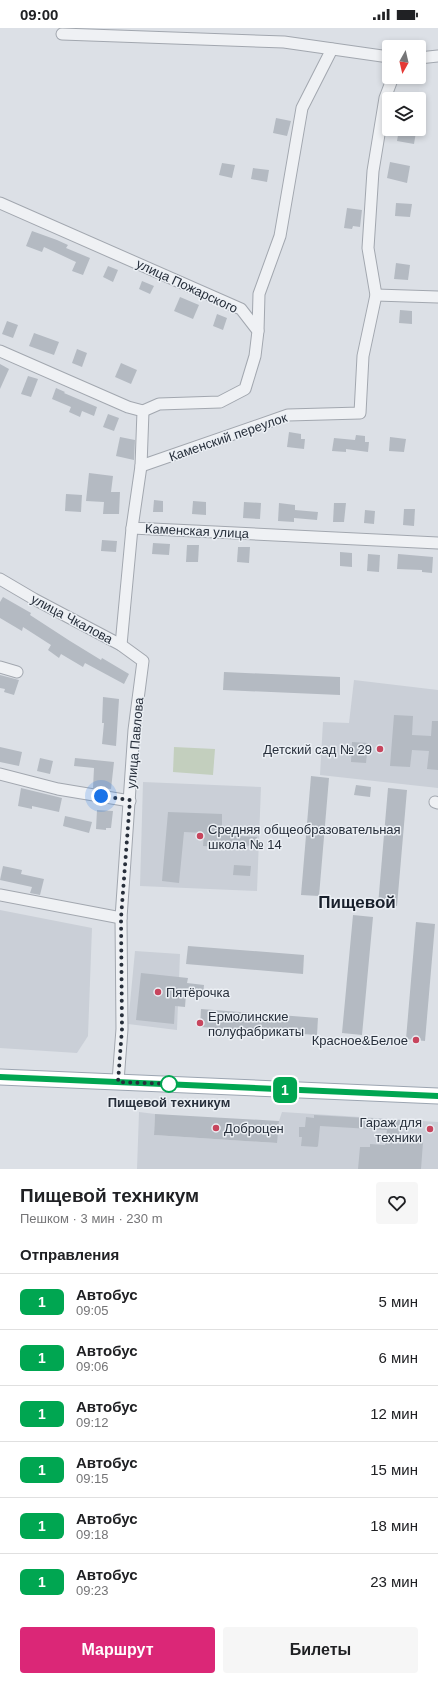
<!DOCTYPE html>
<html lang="ru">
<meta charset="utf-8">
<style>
:root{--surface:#fff;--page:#f6f6f6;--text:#202124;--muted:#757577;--line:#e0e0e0;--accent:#db2777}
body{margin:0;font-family:Helvetica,sans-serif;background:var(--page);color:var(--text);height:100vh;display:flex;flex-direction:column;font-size:15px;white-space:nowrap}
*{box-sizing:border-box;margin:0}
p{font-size:13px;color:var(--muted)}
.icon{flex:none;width:22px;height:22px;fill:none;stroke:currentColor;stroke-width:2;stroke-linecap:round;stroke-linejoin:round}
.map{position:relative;height:1141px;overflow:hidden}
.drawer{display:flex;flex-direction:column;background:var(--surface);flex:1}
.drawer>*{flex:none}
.badge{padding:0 8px;border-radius:6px;font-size:14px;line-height:26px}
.needle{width:26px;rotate:188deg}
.buttons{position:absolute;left:382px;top:12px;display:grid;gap:8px}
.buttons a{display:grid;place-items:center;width:44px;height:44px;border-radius:4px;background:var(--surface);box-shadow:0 2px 6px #0003;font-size:20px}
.you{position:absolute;width:20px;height:20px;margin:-10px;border:3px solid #fff;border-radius:50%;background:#1a73e8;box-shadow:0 0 0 6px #1a73e833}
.map>.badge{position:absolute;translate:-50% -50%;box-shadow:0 0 0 2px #fff}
h2{padding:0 20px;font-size:15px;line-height:36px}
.round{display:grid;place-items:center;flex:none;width:42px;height:42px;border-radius:4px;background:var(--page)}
.overview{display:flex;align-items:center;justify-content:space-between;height:68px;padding:0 20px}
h1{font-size:19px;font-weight:600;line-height:30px}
.action{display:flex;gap:8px;margin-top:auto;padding:8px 20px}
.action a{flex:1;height:46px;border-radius:4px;background:var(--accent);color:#fff;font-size:16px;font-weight:600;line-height:46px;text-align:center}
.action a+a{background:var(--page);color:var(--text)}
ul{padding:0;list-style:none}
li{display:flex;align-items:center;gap:12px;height:56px;padding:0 20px;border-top:1px solid var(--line)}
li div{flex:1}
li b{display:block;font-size:15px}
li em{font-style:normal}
li .badge{min-width:44px;font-weight:700;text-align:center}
.status{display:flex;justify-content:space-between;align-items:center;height:28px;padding:0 20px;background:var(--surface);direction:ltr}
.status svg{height:11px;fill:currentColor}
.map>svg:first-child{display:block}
.built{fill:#cacfd7}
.green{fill:#c3cfbe}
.building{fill:#b4bac2}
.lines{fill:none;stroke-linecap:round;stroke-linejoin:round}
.minor-casing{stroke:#a2a7af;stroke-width:13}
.major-casing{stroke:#9ca5b1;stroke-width:17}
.minor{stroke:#eff1f4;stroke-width:11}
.major{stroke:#fff;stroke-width:15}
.line-casing{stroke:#fff;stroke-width:9}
.line{stroke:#00a651;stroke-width:6}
.walk{stroke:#272f3b;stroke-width:4;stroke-dasharray:0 7.2}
.poi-dot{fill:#c7455d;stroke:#ebeff4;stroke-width:1.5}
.stop-dot{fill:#fff;stroke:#00a651;stroke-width:2}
.labels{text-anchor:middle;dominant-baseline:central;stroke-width:3;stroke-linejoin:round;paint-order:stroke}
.street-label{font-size:13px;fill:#272f3b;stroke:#ebeff4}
.poi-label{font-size:13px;fill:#272f3b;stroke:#ebeff4;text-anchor:start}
.stop-label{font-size:13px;font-weight:bold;fill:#272f3b;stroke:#ebeff4}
.district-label{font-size:17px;font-weight:bold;fill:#19202c;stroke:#ebeff4}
</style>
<div class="status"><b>09:00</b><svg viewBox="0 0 49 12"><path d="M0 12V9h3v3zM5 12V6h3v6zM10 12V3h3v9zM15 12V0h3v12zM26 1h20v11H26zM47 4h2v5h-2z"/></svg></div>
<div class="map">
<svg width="438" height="1141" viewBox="0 0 438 1141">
<rect width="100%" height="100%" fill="#dce0e6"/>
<!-- built -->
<g class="built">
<polygon points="354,652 438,662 438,760 320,747 323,694 349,695"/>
<polygon points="143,754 261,759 257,863 140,858"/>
<polygon points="0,882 92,900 88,1008 77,1025 0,1020"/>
<polygon points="135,923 180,926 177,1002 128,996"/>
<polygon points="139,1084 155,1086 154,1107 276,1115 279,1093 282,1084 438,1094 438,1141 137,1141"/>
</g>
<!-- green -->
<polygon class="green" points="174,719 215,721 213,747 173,744"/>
<!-- building -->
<g class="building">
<polygon points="276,90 291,93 287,108 273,105"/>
<polygon points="399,101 416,104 414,116 397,113"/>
<polygon points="390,134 410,138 407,155 387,150"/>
<polygon points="222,135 235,137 232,150 219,147"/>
<polygon points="253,140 269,142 267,154 251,151"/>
<polygon points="396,175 412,176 410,189 395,188"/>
<polygon points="347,180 362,182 360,199 353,198 352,201 344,200"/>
<polygon points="32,203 57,212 68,217 66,220 90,230 83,247 72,243 76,234 44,219 42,224 26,218"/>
<polygon points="396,235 410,237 408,252 394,251"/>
<polygon points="108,238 118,242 113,254 103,249"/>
<polygon points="142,253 154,258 150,266 139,261"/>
<polygon points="180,269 199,277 193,291 174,283"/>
<polygon points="400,282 412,283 412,296 399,295"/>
<polygon points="217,286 227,290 223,302 213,298"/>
<polygon points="7,293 18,297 13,310 2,306"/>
<polygon points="34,305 59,314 54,327 29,318"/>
<polygon points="77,321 87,325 82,339 72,335"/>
<polygon points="121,335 137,342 131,356 115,349"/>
<polygon points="0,336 9,341 0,361"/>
<polygon points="28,348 38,351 31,369 21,366"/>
<polygon points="56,360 65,364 64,365 97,379 94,388 82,383 80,389 69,384 71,379 52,371"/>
<polygon points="108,386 119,390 114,403 103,399"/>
<polygon points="289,404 301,406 301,411 305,411 304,421 287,419"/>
<polygon points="356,407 365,408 365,414 369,414 368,424 346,421 346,424 332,423 334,410 355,412"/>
<polygon points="120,409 135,412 134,432 116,428"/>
<polygon points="390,409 406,411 404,424 389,423"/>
<polygon points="89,445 113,448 111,464 120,464 119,486 103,486 104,474 86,473"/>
<polygon points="66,466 82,467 81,484 65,483"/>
<polygon points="154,472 163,473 163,484 153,484"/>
<polygon points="193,473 206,474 206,487 192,486"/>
<polygon points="244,474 261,475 260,491 243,490"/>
<polygon points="279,475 295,477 295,482 318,484 317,492 294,490 294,494 278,493"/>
<polygon points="334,475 346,475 344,494 333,494"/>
<polygon points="404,481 415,481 414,498 403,497"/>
<polygon points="365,482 375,483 374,496 364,495"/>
<polygon points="102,512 117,513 116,524 101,523"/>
<polygon points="153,515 170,516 169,527 152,526"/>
<polygon points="187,517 199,517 198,534 186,534"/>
<polygon points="238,519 250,519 249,535 237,534"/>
<polygon points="340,524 352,525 352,539 340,538"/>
<polygon points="368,526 380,527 379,544 367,543"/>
<polygon points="398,526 433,529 432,545 422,544 422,542 397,541"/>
<polygon points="3,569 31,585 30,587 70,613 101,632 102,630 129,646 124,656 85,635 83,639 61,626 59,630 48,622 51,617 23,599 22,603 0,590 0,574"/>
<polygon points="224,644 340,649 340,667 223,662"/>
<polygon points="0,647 19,652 14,667 4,664 5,661 0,660"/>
<polygon points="103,669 119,671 116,718 102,716 104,695 102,695"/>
<polygon points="394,687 413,688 412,707 431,708 432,693 438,693 438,742 427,741 429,723 412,722 410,739 390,738"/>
<polygon points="352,714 368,715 366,735 351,734"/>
<polygon points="0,719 22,724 19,738 0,734"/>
<polygon points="40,730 53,733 50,746 37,743"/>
<polygon points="75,730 114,734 111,761 93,760 94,740 74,738"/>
<polygon points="311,748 329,750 319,868 301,867"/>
<polygon points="356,757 371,759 370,769 354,767"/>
<polygon points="21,760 62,770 59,784 32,778 32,781 18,778"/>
<polygon points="388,760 407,762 397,878 378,877"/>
<polygon points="97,782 113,783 111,800 106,800 106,802 96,801"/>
<polygon points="168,784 222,786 222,807 257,809 257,818 221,817 221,819 203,818 204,805 184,804 179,855 162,853"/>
<polygon points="65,788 92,794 89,805 63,798"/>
<polygon points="234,837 251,838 250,848 233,847"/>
<polygon points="3,838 22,842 21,846 44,851 40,867 30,865 32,859 0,852"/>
<polygon points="353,887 373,889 362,1007 342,1005"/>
<polygon points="416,894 435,896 425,1013 406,1011"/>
<polygon points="188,918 304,927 303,946 186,936"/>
<polygon points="141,945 188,950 187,955 204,957 203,968 186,966 185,979 175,978 174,996 136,992"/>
<polygon points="201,981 318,990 317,1007 200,999"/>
<polygon points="155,1086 279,1093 277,1115 154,1107"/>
<polygon points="314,1087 400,1092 399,1112 423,1114 421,1141 358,1141 360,1119 370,1119 370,1116 385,1117 387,1102 320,1098 318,1118 317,1119 301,1118 302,1109 299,1109 299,1099 305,1099 306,1089 314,1090"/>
</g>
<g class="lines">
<!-- minor casing -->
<g class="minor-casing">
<g id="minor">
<polyline points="62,6 284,14 389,29"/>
<polyline points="419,30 438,28"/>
<polyline points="0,175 241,281 258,303 255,328 245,361 220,374 159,376 143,383"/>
<polyline points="376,267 438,269"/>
<polyline points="258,303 259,266 280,208 302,80 332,21"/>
<polyline points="0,323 128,379 143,383 141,438 132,500 438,515"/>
<polyline points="141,438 288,387 360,385 363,328 376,267 368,220 373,143 385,70 393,49"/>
<polyline points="0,551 34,571 121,617 143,633 134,702 121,890 122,1001 118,1053"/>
<polyline points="121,617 132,500"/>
<polyline points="0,639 17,644"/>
<polyline points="0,746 58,761 130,773"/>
<polyline points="435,774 438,775"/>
<polyline points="0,867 121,890"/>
</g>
</g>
<!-- major casing -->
<g class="major-casing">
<polyline id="major" points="0,1049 438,1068"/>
</g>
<!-- minor -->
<use href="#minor" class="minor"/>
<!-- major -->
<use href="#major" class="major"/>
</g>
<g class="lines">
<!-- line casing -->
<g class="line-casing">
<polyline id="line" points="0,1049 438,1068"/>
</g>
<!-- line -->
<use href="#line" class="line"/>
<!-- walk -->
<polyline class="walk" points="101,768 130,772 121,890 122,1001 118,1054 169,1056"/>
</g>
<!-- markers -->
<g class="poi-dot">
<circle cx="380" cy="721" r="4"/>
<circle cx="200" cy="808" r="4"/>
<circle cx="158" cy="964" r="4"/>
<circle cx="200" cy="995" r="4"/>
<circle cx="416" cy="1012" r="4"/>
<circle cx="216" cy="1100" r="4"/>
<circle cx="430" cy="1101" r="4"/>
</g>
<circle class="stop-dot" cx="169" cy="1056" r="8"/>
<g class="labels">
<!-- street labels -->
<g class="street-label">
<text transform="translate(187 258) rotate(25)">улица Пожарского</text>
<text transform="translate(228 409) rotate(-19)">Каменский переулок</text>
<text transform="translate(197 503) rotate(3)">Каменская улица</text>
<text transform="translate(72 591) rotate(28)">улица Чкалова</text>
<text transform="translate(135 715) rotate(-85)">улица Павлова</text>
</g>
<!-- poi labels -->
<g class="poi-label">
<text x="372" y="721" text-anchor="end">Детский сад № 29</text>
<text x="208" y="801">Средняя общеобразовательная<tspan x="208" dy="15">школа № 14</tspan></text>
<text x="166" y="964">Пятёрочка</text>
<text x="208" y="988">Ермолинские<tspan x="208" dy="15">полуфабрикаты</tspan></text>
<text x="408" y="1012" text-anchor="end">Красное&amp;Белое</text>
<text x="422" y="1094" text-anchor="end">Гараж для<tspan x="422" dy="15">техники</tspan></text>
<text x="224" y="1100">Доброцен</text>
</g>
<!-- stop labels -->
<g class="stop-label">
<text x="169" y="1074">Пищевой техникум</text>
</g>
<!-- district labels -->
<g class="district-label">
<text x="357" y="874">Пищевой</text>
</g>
</g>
</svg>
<div class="buttons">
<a><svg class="needle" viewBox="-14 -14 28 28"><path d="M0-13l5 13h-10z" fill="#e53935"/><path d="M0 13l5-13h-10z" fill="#757577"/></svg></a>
<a><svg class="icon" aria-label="layers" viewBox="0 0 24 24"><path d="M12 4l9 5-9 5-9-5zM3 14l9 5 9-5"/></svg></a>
</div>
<div class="you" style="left:101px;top:768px"></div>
<b class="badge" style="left:285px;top:1062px;background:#00a651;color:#fff">1</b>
</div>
<section class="drawer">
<div class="overview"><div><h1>Пищевой техникум</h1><p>Пешком · 3 мин · 230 m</p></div><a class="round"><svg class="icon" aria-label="heart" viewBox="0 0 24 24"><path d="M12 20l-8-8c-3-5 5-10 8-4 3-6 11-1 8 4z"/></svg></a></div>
<h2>Отправления</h2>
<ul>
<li><span class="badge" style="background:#00a651;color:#fff">1</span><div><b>Автобус</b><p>09:05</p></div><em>5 мин</em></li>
<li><span class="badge" style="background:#00a651;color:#fff">1</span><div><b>Автобус</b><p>09:06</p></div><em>6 мин</em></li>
<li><span class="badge" style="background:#00a651;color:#fff">1</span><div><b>Автобус</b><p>09:12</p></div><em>12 мин</em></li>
<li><span class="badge" style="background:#00a651;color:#fff">1</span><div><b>Автобус</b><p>09:15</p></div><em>15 мин</em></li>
<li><span class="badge" style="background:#00a651;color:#fff">1</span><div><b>Автобус</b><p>09:18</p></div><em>18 мин</em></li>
<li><span class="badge" style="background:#00a651;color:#fff">1</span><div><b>Автобус</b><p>09:23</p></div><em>23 мин</em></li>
</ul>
<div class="action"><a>Маршрут</a><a>Билеты</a></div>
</section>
